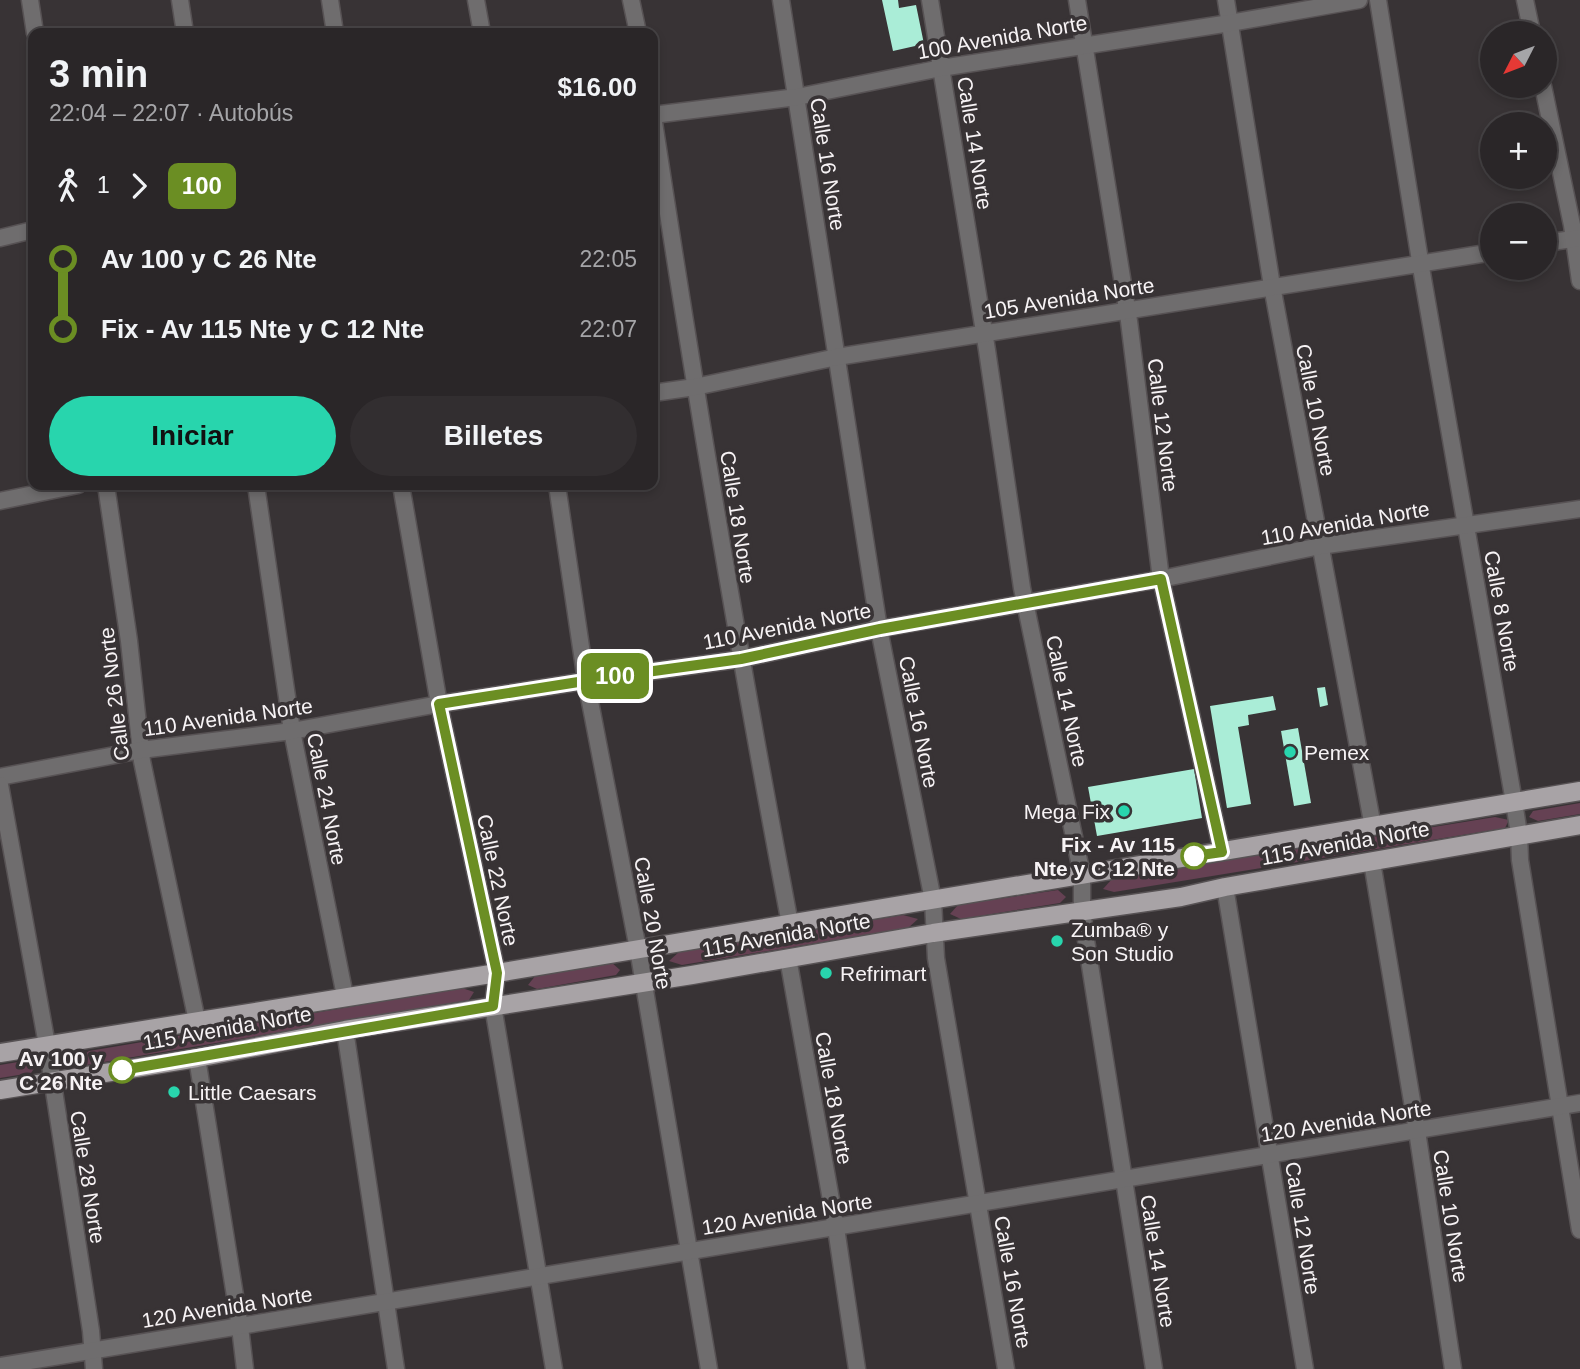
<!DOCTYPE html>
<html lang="es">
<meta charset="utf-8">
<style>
:root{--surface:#2a2628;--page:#322e30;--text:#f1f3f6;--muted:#a5a5a8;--line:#464345;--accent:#28d5ad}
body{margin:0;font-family:Helvetica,sans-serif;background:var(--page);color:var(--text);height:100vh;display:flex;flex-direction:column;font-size:26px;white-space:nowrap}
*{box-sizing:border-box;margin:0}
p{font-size:23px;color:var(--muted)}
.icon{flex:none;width:38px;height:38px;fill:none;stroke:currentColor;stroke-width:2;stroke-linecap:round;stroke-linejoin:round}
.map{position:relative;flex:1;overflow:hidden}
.drawer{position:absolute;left:28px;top:28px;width:630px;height:462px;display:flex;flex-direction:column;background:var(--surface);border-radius:14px;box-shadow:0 4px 10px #0003,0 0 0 2px var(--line)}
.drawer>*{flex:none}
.badge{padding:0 14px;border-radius:10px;font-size:24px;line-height:46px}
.needle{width:46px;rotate:228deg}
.buttons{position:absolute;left:1480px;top:21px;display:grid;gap:14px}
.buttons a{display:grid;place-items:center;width:77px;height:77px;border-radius:50%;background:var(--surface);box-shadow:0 4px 10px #0003,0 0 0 2px var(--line);font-size:35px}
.map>.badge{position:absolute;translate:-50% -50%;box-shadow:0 0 0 4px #fff}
.legs{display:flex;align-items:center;gap:10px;height:77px;padding:0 21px;font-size:23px}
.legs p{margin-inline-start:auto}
.summary{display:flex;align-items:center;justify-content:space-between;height:119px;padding:0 21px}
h1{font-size:38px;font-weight:700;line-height:52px}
.button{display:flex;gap:14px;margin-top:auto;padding:14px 21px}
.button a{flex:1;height:80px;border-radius:42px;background:var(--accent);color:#111;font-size:28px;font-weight:700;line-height:80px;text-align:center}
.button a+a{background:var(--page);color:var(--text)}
ul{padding:0 21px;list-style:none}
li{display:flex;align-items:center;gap:24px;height:70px;font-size:26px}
li i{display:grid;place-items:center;width:10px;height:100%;margin:0 9px;background:currentColor}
li i::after{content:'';width:18px;height:18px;margin:-9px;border:5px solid;border-radius:50%;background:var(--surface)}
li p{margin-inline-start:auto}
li:first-child i{background:linear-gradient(#0000 50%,currentColor 0)}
li:last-child i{background:linear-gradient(currentColor 50%,#0000 0)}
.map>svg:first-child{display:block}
.green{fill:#654153}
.building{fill:#aaedd7}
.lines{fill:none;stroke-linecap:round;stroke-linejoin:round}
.street-casing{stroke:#575254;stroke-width:19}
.primary-casing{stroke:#575254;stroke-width:21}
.street{stroke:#6f6d6e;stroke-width:16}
.primary{stroke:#a8a3a6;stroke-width:18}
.line-1-casing{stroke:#fff;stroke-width:16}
.line-1{stroke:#6b8e23;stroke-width:10}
.poi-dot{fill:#28d5ad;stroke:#383335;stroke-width:2.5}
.stop-1-dot{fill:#fff;stroke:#6b8e23;stroke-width:3.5}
.labels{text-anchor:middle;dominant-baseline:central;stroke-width:7;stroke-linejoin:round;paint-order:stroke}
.street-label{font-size:21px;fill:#f7f3f5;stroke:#383335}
.poi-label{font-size:21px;fill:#f7f3f5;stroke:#383335;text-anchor:start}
.stop-label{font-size:21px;font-weight:bold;fill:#f7f3f5;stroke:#383335;text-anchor:end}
</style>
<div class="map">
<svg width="1580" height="1369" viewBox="0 0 1580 1369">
<rect width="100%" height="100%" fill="#383335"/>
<!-- green -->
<g class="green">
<polygon points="1580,803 1580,814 1538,821 1529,817 1533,811"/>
<polygon points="1495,817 1509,820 1505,828 1114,892 1103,889 1112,879"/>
<polygon points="1058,890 1066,897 1060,903 961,919 950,914 958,905"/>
<polygon points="903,915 918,919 908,928 682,965 669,961 679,952"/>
<polygon points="611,962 620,970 616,975 537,989 528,985 536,975"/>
<polygon points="462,988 474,992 469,1000 86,1065 80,1057 89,1051"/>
<polygon points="24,1061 38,1063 31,1073 0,1078 0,1065"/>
</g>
<!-- building -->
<g class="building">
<polygon points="882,0 898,0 899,8 916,5 924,44 893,51"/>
<polygon points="1325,687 1328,705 1320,707 1317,688"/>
<polygon points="1273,696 1276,710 1248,715 1249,725 1238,727 1251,804 1227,808 1210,706"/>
<polygon points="1298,728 1311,803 1294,806 1281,731"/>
<polygon points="1194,769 1202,818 1097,836 1088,787"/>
</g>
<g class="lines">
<!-- street casing -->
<g class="street-casing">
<g id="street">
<polyline points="30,0 35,33"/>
<polyline points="180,0 185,33"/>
<polyline points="330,0 335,33"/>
<polyline points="476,0 482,33"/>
<polyline points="631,0 638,33"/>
<polyline points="781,0 879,629 933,900 936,958 1006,1369"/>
<polyline points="930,0 987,350 1022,588 1082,875 1082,910 1086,940 1154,1369"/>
<polyline points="1077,0 1129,321 1161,579 1222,852"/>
<polyline points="1226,0 1272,286 1373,827"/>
<polyline points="1378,0 1422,273 1514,802 1519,834 1520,860 1580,1230"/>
<polyline points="1525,0 1532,33"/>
<polyline points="1543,86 1572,225 1580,281"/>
<polyline points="653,115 797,97 941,68 1230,23 1359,0"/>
<path d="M653 116C694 386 739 655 790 924"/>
<polyline points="0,238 33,230"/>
<polyline points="1545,243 1580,238"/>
<polyline points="653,393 695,387 837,357 1493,252"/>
<polyline points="106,485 129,641 142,761 197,1021"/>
<polyline points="256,485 292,731 345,996"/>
<polyline points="401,485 439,704 497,973 493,1006 554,1369"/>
<polyline points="557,485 586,681 638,949 709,1369"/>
<polyline points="0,501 78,485"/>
<polyline points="0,777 141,750 292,731 439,704 610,677 741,659 879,629 1161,579 1320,546 1580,509"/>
<polyline points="0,785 47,1045 91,1331 94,1369"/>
<polyline points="1372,862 1417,1131 1453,1369"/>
<polyline points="1225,887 1305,1369"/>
<polyline points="788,958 836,1228 857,1369"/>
<polyline points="345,1030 396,1369"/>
<polyline points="197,1058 240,1327 245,1369"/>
<polyline points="0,1366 1580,1103"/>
</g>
</g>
<!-- primary casing -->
<g class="primary-casing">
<g id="primary">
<polyline points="0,1053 497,973 1580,791"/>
<polyline points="0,1090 197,1058 345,1030 692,975 933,933 1181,897 1225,887 1580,825"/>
</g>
</g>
<!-- street -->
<use href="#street" class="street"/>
<!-- primary -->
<use href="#primary" class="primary"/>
</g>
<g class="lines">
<!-- line-1 casing -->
<g class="line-1-casing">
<polyline id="line-1" points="122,1070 493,1006 497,973 439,704 610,677 741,659 880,629 1161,579 1222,852 1194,856"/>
</g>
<!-- line-1 -->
<use href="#line-1" class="line-1"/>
</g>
<!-- markers -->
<g class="poi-dot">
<circle cx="1290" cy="752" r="7"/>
<circle cx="1124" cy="811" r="7"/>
<circle cx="1057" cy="941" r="7"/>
<circle cx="826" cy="973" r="7"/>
<circle cx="174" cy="1092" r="7"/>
</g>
<g class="stop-1-dot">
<circle cx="1194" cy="856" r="12"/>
<circle cx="122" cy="1070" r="12"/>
</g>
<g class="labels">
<!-- street labels -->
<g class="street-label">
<text transform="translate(1002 37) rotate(-10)">100 Avenida Norte</text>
<text transform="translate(975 143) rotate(81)">Calle 14 Norte</text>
<text transform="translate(828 164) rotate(81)">Calle 16 Norte</text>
<text transform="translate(1069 298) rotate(-9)">105 Avenida Norte</text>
<text transform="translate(1316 410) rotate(79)">Calle 10 Norte</text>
<text transform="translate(1163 425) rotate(83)">Calle 12 Norte</text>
<text transform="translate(738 517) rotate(81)">Calle 18 Norte</text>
<text transform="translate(1345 523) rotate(-10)">110 Avenida Norte</text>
<text transform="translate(1502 611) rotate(80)">Calle 8 Norte</text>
<text transform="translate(787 626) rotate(-11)">110 Avenida Norte</text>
<text transform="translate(114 694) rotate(-97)">Calle 26 Norte</text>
<text transform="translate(1067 701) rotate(78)">Calle 14 Norte</text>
<text transform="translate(228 717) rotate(-8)">110 Avenida Norte</text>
<text transform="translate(919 722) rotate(79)">Calle 16 Norte</text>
<text transform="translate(327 799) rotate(79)">Calle 24 Norte</text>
<text transform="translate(1345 843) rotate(-10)">115 Avenida Norte</text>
<text transform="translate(498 880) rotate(78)">Calle 22 Norte</text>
<text transform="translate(653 923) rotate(80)">Calle 20 Norte</text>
<text transform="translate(786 935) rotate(-10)">115 Avenida Norte</text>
<text transform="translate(227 1028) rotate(-10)">115 Avenida Norte</text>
<text transform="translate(834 1098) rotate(80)">Calle 18 Norte</text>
<text transform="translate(1346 1121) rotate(-9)">120 Avenida Norte</text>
<text transform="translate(88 1177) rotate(81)">Calle 28 Norte</text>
<text transform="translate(787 1214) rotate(-9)">120 Avenida Norte</text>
<text transform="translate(1451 1216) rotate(81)">Calle 10 Norte</text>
<text transform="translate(1303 1228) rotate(81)">Calle 12 Norte</text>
<text transform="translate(1158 1261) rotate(81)">Calle 14 Norte</text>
<text transform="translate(1013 1282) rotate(80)">Calle 16 Norte</text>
<text transform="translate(227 1307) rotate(-9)">120 Avenida Norte</text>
</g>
<!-- poi labels -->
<g class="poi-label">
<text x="1304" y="752">Pemex</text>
<text x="1110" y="811" text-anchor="end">Mega Fix</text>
<text x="1071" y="929">Zumba® y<tspan x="1071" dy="24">Son Studio</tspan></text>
<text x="840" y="973">Refrimart</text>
<text x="188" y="1092">Little Caesars</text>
</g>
<!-- stop labels -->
<g class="stop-label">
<text x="1175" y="844">Fix - Av 115<tspan x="1175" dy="24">Nte y C 12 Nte</tspan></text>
<text x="103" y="1058">Av 100 y<tspan x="103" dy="24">C 26 Nte</tspan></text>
</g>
</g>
</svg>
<div class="buttons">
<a><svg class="needle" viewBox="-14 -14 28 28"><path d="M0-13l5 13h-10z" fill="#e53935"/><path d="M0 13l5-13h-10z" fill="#a5a5a8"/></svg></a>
<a>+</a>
<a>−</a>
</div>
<b class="badge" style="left:615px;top:676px;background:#6b8e23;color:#fff">100</b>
<section class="drawer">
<div class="summary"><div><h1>3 min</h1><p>22:04 – 22:07 · Autobús</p></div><b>$16.00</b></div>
<div class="legs"><svg class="icon" aria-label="walk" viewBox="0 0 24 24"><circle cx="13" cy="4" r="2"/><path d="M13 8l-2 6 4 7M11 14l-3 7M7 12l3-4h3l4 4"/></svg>1<svg class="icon" aria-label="forward" viewBox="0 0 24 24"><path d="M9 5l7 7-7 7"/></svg><b class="badge" style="background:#6b8e23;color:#fff">100</b></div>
<ul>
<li><i style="color:#6b8e23"></i><b>Av 100 y C 26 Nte</b><p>22:05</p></li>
<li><i style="color:#6b8e23"></i><b>Fix - Av 115 Nte y C 12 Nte</b><p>22:07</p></li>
</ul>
<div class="button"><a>Iniciar</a><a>Billetes</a></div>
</section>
</div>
